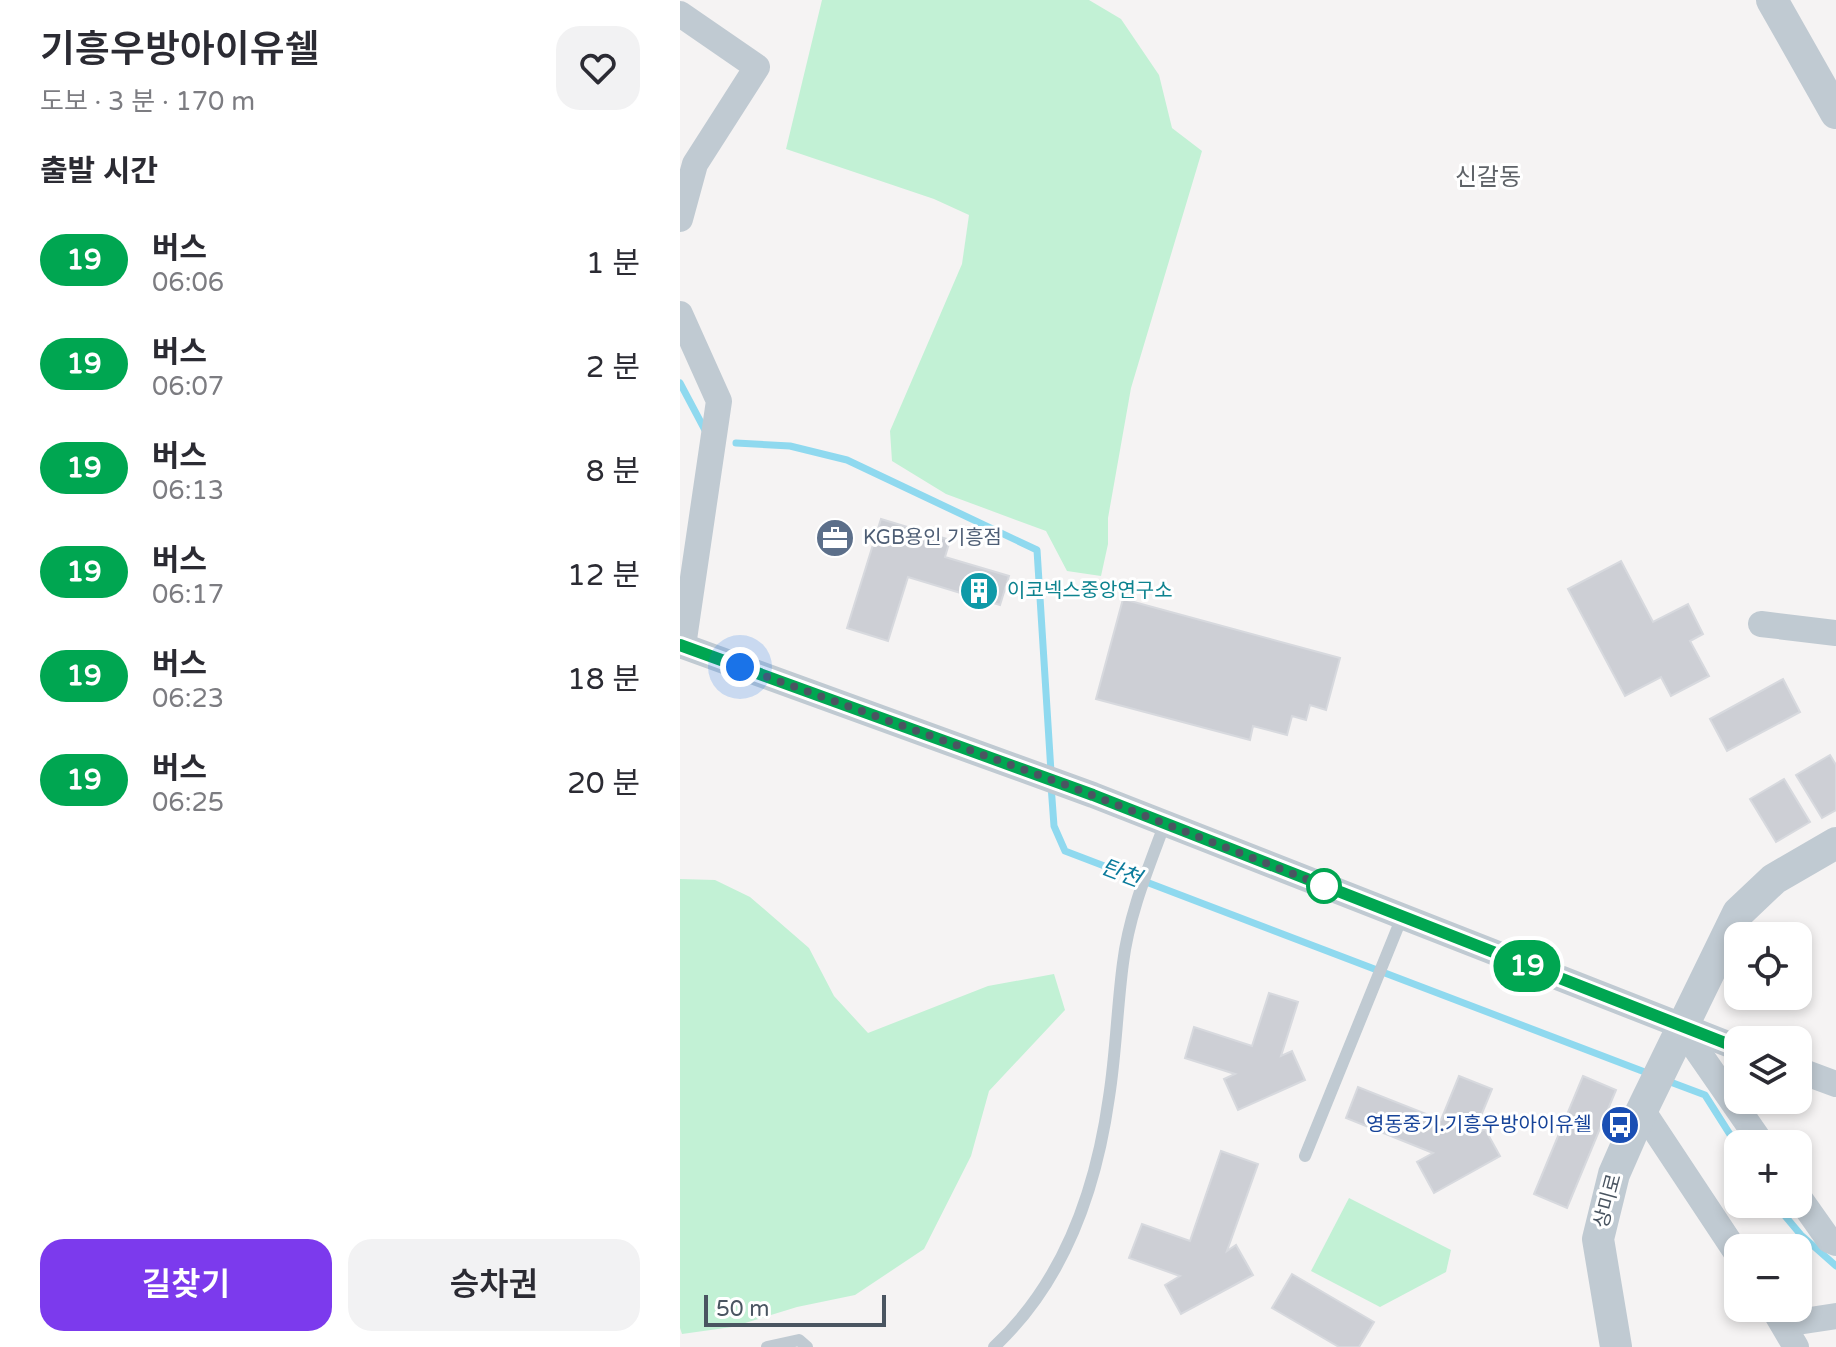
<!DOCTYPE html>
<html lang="ko">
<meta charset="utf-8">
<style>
:root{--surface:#fff;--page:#f2f2f3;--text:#2b2b33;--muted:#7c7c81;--accent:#7c3aed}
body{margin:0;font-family:"Varela Round","Noto Sans KR",sans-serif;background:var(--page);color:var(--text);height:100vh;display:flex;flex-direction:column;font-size:30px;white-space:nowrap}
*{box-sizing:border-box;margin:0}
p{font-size:26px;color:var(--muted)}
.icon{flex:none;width:44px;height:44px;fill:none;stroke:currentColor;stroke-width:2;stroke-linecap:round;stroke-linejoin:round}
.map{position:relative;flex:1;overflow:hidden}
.side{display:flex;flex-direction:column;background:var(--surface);width:680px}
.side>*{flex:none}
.badge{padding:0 16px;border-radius:26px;font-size:28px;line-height:52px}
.tools{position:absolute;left:1044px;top:922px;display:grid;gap:16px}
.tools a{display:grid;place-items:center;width:88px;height:88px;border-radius:16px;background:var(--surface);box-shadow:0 4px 12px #0003;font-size:40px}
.scale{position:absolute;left:24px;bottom:20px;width:182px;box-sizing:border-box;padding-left:8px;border:4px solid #4a5561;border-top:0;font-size:22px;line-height:28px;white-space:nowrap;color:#4a5561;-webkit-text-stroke:6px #fff;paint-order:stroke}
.you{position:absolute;width:40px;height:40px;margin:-20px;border:6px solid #fff;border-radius:50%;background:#1a73e8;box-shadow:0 0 0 12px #1a73e833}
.map>.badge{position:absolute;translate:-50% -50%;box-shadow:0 0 0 4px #fff}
h2{padding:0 40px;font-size:30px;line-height:72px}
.round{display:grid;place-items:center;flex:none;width:84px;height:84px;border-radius:24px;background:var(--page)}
.head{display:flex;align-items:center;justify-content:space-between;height:136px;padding:0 40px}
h1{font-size:38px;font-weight:600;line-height:60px}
.action{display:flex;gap:16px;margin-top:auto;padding:16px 40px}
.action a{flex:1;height:92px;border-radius:24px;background:var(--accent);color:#fff;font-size:32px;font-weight:600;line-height:92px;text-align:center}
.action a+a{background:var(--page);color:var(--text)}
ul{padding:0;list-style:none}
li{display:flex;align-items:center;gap:24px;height:104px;padding:0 40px}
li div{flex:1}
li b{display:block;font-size:30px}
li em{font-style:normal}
li .badge{min-width:88px;font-weight:700;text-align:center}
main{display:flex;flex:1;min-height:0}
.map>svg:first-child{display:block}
.green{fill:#c2f1d5}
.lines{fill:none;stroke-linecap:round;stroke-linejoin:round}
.stream{stroke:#8fd9ef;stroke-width:7}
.building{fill:#cdcfd5;stroke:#d7d9de;stroke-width:2}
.service{stroke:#c0cad2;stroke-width:12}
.minor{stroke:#c0cad2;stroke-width:26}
.tertiary{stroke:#c0cad2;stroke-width:32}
.line-casing{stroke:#fff;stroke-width:18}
.line{stroke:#00a651;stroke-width:12}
.walk{stroke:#4a5561;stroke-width:8;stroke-dasharray:0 14.4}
.stop-dot{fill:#fff;stroke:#00a651;stroke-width:4}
.labels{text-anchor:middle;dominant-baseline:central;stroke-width:6;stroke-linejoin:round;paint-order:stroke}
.service-label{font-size:20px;fill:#4e5e75;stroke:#fff;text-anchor:start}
.culture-label{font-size:20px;fill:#0d838f;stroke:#fff;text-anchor:start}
.transit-label{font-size:20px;fill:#164399;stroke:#fff;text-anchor:end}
.street-label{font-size:20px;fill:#4a5561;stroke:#fff}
.water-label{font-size:22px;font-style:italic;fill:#0b7b9c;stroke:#fff}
.quarter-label{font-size:24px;fill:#5f6368;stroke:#fff}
</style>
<main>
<section class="side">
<div class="head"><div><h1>기흥우방아이유쉘</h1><p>도보 · 3 분 · 170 m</p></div><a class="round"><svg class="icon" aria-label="heart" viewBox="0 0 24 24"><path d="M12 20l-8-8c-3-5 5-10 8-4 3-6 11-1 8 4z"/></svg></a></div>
<h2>출발 시간</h2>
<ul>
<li><span class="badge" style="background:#00a651;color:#fff">19</span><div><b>버스</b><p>06:06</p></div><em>1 분</em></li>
<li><span class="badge" style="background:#00a651;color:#fff">19</span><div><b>버스</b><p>06:07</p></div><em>2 분</em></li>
<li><span class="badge" style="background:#00a651;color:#fff">19</span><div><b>버스</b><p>06:13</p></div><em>8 분</em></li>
<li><span class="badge" style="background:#00a651;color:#fff">19</span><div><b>버스</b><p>06:17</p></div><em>12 분</em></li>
<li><span class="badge" style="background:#00a651;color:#fff">19</span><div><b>버스</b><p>06:23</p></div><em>18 분</em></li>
<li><span class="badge" style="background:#00a651;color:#fff">19</span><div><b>버스</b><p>06:25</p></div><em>20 분</em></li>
</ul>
<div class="action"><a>길찾기</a><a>승차권</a></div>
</section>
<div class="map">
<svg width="1156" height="1347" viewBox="0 0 1156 1347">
<rect width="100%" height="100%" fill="#f5f3f3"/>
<!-- green -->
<g class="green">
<polygon points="142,0 409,0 441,19 479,75 492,128 522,151 451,388 428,518 428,544 421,576 387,571 366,531 266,494 212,461 210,431 282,264 289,215 254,199 106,149"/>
<polygon points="0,879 35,880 70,897 129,948 154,996 188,1033 308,986 374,974 385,1010 309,1091 291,1156 244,1249 175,1295 117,1307 52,1327 2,1334 0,1328"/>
<polygon points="669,1198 771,1250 766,1272 700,1307 631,1271"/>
</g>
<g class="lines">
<!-- stream -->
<g class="stream">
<polyline points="0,383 26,432"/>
<polyline points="56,443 110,446 167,460 357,550 371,772"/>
<polyline points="371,785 374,826 385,851 970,1074"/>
<polyline points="985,1080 1025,1095 1058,1147"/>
<polyline points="1095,1204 1121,1235 1156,1266"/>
</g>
</g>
<!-- building -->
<g class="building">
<polygon points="201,519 270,540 265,557 329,576 320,605 228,577 208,641 167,628"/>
<polygon points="941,561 973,622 1008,604 1023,634 1010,641 1029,676 991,696 981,677 945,696 888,589"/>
<polygon points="443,599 660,658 646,710 630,705 626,720 612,716 607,735 573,726 570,740 416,699"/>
<polygon points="1103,679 1120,712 1047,751 1030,719"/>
<polygon points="1150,755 1156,765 1156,810 1142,818 1116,775"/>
<polygon points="1104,779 1130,822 1096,842 1070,799"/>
<polygon points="589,993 618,1002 601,1056 612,1051 625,1080 558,1110 544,1079 555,1074 505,1058 514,1027 572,1046"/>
<polygon points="779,1076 812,1089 793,1135 805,1129 820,1156 754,1193 737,1162 753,1153 666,1118 678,1087 761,1120"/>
<polygon points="903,1076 936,1090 887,1208 854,1194"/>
<polygon points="541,1151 578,1164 547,1251 556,1245 573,1275 501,1314 485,1285 500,1276 449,1258 462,1224 510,1241"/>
<polygon points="612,1274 694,1322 679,1347 659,1347 592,1308"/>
</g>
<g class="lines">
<!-- service -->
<g class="service">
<polyline points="625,1156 722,917"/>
<polyline points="87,1347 119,1340 127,1347"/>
<path d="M314 1347C384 1282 416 1190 429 1097 436 1053 437 1008 443 963 449 914 468 869 485 823"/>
</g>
<!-- minor -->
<g class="minor">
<polyline points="0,14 77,67 15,164 0,219"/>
<polyline points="0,314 39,401 3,646"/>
<polyline points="1081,624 1156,633"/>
<polyline points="0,645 413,795 1058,1048"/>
<polyline points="1001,1027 1082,1144"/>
<polyline points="1118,1070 1156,1084"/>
<polyline points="962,1110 1058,1255"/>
<polyline points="1118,1196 1149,1240 1156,1243"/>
<polyline points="1093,1308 1116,1347"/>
<polyline points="1104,1324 1156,1316"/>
</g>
<!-- tertiary -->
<g class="tertiary">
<polyline points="1092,0 1156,113"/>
<polyline points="936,1347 918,1239 934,1174 962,1110 1058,913 1094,879 1156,843"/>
</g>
</g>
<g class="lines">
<!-- line casing -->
<g class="line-casing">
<polyline id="line" points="0,645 413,795 1058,1048"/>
</g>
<!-- line -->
<use href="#line" class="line"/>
<!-- walk -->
<polyline class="walk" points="60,667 389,786 644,886"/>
</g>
<!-- icons -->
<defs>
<g id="office-disc" transform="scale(2)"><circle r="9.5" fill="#5c6f8a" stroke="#fff"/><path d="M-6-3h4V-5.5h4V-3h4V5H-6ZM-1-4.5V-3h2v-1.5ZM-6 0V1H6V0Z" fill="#fff"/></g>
<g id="building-disc" transform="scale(2)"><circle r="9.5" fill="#0f9aa8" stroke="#fff"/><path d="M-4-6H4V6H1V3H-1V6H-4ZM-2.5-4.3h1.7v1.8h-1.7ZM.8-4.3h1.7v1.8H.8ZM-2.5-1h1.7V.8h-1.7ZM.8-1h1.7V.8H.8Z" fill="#fff"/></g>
<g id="bus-disc" transform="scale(2)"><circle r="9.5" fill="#1a4fb4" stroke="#fff"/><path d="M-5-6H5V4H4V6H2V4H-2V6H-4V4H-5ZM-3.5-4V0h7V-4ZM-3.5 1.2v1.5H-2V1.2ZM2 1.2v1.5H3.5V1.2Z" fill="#fff"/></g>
</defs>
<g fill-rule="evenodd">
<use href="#office-disc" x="155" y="538"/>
<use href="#building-disc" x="299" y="591"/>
<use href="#bus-disc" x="940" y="1125"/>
</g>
<!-- markers -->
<circle class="stop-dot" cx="644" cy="886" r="16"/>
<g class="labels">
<!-- service labels -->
<g class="service-label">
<text x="183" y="538">KGB용인 기흥점</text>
</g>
<!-- culture labels -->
<g class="culture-label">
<text x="327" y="591">이코넥스중앙연구소</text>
</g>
<!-- transit labels -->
<g class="transit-label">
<text x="912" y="1125">영동중기.기흥우방아이유쉘</text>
</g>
<!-- street labels -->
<g class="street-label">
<text transform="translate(928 1201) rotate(-75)">상미로</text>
</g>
<!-- water labels -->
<g class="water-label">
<text transform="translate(441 873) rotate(21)">탄천</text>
</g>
<!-- quarter labels -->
<g class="quarter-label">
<text x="808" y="177">신갈동</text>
</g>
</g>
</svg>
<div class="tools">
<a><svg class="icon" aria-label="locate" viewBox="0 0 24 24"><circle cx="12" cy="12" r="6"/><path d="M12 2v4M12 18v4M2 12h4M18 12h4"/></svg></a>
<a><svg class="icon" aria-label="layers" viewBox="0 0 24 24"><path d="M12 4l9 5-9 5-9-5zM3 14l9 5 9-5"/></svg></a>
<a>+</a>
<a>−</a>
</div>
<div class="scale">50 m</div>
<div class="you" style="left:60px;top:667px"></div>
<b class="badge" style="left:847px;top:966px;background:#00a651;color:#fff">19</b>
</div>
</main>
